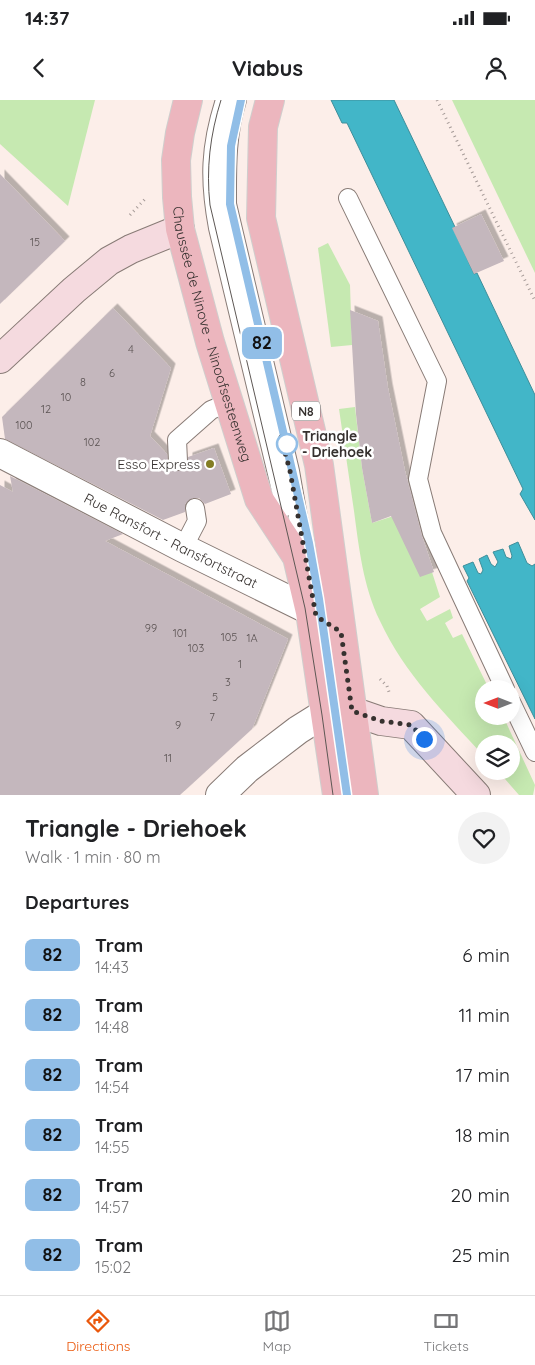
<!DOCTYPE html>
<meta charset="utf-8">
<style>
:root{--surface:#fff;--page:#f2f2f2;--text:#202124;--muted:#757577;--line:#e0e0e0;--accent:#ea580c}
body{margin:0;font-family:Quicksand,sans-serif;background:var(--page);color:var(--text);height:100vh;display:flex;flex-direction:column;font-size:19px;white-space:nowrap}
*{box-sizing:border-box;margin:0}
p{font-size:16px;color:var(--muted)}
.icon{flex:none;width:28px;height:28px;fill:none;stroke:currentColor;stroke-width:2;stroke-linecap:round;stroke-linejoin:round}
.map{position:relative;height:695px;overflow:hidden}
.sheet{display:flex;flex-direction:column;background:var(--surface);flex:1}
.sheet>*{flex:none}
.badge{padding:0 10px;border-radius:8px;font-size:18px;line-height:32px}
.needle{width:32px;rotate:270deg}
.buttons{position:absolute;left:475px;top:580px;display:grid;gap:10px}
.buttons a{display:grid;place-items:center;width:45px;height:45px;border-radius:50%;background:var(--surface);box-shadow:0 5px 20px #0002;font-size:25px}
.you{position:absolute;width:25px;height:25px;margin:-12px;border:4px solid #fff;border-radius:50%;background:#1a73e8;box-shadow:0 0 0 8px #1a73e833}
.map>.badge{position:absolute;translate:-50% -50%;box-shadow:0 0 0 2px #fff}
h2{padding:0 25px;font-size:19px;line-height:45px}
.round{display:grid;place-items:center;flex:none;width:52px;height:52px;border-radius:26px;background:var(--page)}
.headline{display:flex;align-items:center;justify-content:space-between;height:85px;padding:0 25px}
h1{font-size:24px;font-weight:700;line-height:38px}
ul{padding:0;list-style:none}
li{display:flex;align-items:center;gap:15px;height:60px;padding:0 25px}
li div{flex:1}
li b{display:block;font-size:19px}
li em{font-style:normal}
li .badge{min-width:55px;font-weight:700;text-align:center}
.status{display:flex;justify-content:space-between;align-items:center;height:35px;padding:0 25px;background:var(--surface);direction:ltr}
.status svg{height:14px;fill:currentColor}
header{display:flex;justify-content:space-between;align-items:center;height:65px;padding:0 25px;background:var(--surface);font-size:22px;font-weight:700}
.menu{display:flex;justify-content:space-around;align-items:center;height:70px;border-top:1px solid var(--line);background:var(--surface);font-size:14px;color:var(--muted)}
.menu a{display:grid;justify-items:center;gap:2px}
.menu .on{color:var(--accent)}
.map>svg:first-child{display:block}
.green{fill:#c6e9b1}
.water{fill:#42b6c8;stroke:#3e8e9a}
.building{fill:#c4b7bd;filter:url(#shadow)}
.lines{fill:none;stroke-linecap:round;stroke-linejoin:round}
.lane-casing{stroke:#887b76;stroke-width:20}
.street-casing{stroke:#887b76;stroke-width:30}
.secondary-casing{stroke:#887b76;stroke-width:30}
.primary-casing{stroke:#cfcecd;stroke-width:30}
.path{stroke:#a69b98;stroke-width:3;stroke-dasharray:1 4;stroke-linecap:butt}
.lane{stroke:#fff;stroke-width:18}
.street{stroke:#fff;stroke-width:28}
.secondary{stroke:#f5dadf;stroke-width:28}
.primary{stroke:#ecb6be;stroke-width:28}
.tram{stroke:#5d5754;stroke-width:1}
.line-casing{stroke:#fff;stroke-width:11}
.line{stroke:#91bee7;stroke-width:8}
.walk{stroke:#36312f;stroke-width:5;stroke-dasharray:0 9}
.stop-dot{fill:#fff;stroke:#91bee7;stroke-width:2.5}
.poi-dot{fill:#837d24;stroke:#fff;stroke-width:2}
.labels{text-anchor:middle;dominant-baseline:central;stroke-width:5;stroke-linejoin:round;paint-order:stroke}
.number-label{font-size:11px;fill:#5a5252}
.shield{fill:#fff;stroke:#726f6d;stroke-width:1}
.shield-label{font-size:12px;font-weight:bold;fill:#36312f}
.street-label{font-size:14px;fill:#36312f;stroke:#fff}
.stop-label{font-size:14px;font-weight:bold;fill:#36312f;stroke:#fff;text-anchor:start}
.poi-label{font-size:14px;fill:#36312f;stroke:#fff;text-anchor:end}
</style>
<div class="status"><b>14:37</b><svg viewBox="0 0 49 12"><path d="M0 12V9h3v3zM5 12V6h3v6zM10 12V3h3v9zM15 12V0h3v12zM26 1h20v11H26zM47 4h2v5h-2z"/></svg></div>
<header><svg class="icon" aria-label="back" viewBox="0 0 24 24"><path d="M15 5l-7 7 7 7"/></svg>Viabus<svg class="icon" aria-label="person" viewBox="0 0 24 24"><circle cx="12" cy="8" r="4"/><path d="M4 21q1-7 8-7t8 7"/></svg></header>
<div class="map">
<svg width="535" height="695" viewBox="0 0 535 695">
<defs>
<filter id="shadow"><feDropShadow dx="4.5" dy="-4.5" stdDeviation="0" flood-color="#0004"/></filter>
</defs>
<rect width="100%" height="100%" fill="#fceee9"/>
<!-- green -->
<g class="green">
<polygon points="0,0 95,0 68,106 0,44"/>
<polygon points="452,0 535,0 535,173"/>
<polygon points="328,143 350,185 352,245 331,247 318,148"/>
<path d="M355 307 362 368 372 423 412 410 440 497 420 509 427 521 450 509 453 518 445 523 453 538 462 534 489 589H484V616H503L535 685 533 695H519L498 671H511V644H484V656C445 614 404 573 380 521 363 486 359 448 354 411 349 377 344 343 339 309Z"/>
</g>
<!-- water -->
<g class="water">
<polygon points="331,0 394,0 455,127 453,128 474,174 477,173 535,295 535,420 520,394 523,389 347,23 342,23"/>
<polygon points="518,442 527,463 532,466 535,464 535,619 467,481 469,478 463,466 473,462 478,473 481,474 483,470 479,459 487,455 491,464 495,467 498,462 493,452 503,449 506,457 511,459 512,456 509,446"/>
</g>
<!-- building -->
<g class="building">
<polygon points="0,74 65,141 0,204"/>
<polygon points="481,114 504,161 474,174 452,128"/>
<polygon points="113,208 171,268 150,336 167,354 169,366 174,371 183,370 188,365 188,357 214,348 231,394 205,404 199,398 193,398 185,404 185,412 163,420 5,339 2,317"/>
<polygon points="350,210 378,221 388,288 405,371 422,436 434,472 420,477 391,416 372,423 362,368 356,314"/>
<polygon points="10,376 123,434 105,441 288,539 252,629 180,695 0,695 0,385 13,392"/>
</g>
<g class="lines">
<!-- lane casing -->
<g class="lane-casing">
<g id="lane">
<path d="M225 0C210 46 209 80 218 128L285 407"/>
<path d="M237 0C226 35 227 69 227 104L290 371 306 463"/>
<polyline points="348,98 437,281 418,379 432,433 505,589"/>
<polyline points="178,361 177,340 211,310 228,303"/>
<polyline points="183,448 197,421 195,408"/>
<polyline points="511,602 535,652"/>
</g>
</g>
<!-- street casing -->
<g class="street-casing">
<g id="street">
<path id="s1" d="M0 353 183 448 305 508 341 532"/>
<polyline points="220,695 247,669 298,630 322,615 336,612 348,611"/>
</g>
</g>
<!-- secondary casing -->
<g class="secondary-casing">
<g id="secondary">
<polyline points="0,259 74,190 109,161 131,149 180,129"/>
<polyline points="352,611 381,621 411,625 476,695"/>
</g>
</g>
<!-- primary casing -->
<g class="primary-casing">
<g id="primary">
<path id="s2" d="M188 0 180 33 176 60 177 97 180 129 210 242 259 399 297 457 310 512 337 695"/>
<polyline points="270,0 263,27 261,118 319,365 364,695"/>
</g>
</g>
<!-- path -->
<g class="path">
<polyline points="437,0 535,201"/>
<polyline points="130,115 146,98"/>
<polyline points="380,579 387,586 389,592"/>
</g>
<!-- lane -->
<use href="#lane" class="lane"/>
<!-- street -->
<use href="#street" class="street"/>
<!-- secondary -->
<use href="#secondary" class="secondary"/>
<!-- primary -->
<use href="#primary" class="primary"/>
<!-- tram -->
<g class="tram">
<path d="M221 0C210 35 206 69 210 105L305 508 322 615 333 695"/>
<polyline points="241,0 231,45 230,104 309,443 319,499 347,695"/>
</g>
</g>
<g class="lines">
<!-- line casing -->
<g class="line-casing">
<polyline id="line" points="241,0 231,46 230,104 309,443 319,499 347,695"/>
</g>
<!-- line -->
<use href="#line" class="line"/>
<!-- walk -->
<polyline class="walk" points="287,344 281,337 290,371 316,516 341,532 352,611 381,621 411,625 424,639"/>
</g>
<!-- markers -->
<circle class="stop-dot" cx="287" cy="344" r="10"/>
<circle class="poi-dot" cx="210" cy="364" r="5"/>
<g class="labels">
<!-- number labels -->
<g class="number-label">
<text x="35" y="142">15</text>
<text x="131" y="249">4</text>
<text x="112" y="273">6</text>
<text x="83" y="282">8</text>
<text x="66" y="297">10</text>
<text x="46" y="309">12</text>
<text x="24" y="325">100</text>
<text x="92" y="342">102</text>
<text x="151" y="528">99</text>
<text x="180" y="533">101</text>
<text x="229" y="537">105</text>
<text x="252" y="538">1A</text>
<text x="196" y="548">103</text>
<text x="240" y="564">1</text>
<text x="228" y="582">3</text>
<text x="215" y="597">5</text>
<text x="212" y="617">7</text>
<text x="178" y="625">9</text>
<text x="168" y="658">11</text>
</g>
<!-- shield labels -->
<rect class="shield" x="292" y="301.5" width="28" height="19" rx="4"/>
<g class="shield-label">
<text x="306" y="311">N8</text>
</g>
<!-- street labels -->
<g class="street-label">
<text stroke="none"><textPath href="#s2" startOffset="240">Chaussée de Ninove - Ninoofsesteenweg</textPath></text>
<text stroke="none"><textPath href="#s1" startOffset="192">Rue Ransfort - Ransfortstraat</textPath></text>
</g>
<!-- stop labels -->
<g class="stop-label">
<text x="302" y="336">Triangle<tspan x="302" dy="16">- Driehoek</tspan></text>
</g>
<!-- poi labels -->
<g class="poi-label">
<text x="200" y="364">Esso Express</text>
</g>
</g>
</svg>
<div class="buttons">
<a><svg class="needle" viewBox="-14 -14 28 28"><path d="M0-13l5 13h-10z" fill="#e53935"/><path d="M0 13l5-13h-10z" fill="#757577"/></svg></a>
<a><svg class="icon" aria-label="layers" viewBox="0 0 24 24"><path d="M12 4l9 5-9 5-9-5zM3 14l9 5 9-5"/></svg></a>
</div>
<div class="you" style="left:424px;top:639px"></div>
<b class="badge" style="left:262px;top:243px;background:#91bee7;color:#111">82</b>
</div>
<section class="sheet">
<div class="headline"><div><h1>Triangle - Driehoek</h1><p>Walk · 1 min · 80 m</p></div><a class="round"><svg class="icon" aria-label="heart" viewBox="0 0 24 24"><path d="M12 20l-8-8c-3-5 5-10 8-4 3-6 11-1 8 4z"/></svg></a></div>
<h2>Departures</h2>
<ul>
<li><span class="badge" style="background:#91bee7;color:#111">82</span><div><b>Tram</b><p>14:43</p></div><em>6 min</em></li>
<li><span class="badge" style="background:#91bee7;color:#111">82</span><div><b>Tram</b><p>14:48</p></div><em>11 min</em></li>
<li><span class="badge" style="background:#91bee7;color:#111">82</span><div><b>Tram</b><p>14:54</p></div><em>17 min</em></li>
<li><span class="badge" style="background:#91bee7;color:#111">82</span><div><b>Tram</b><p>14:55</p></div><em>18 min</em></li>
<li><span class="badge" style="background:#91bee7;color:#111">82</span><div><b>Tram</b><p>14:57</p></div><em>20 min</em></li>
<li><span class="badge" style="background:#91bee7;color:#111">82</span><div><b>Tram</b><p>15:02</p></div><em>25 min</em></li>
</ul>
</section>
<nav class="menu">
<a class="on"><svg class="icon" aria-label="directions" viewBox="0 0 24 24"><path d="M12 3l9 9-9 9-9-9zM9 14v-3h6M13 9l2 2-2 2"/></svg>Directions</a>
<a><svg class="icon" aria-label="map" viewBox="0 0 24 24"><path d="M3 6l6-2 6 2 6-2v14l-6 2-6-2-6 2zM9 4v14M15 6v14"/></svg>Map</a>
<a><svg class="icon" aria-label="tickets" viewBox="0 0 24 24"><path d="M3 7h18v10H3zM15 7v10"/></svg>Tickets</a>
</nav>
